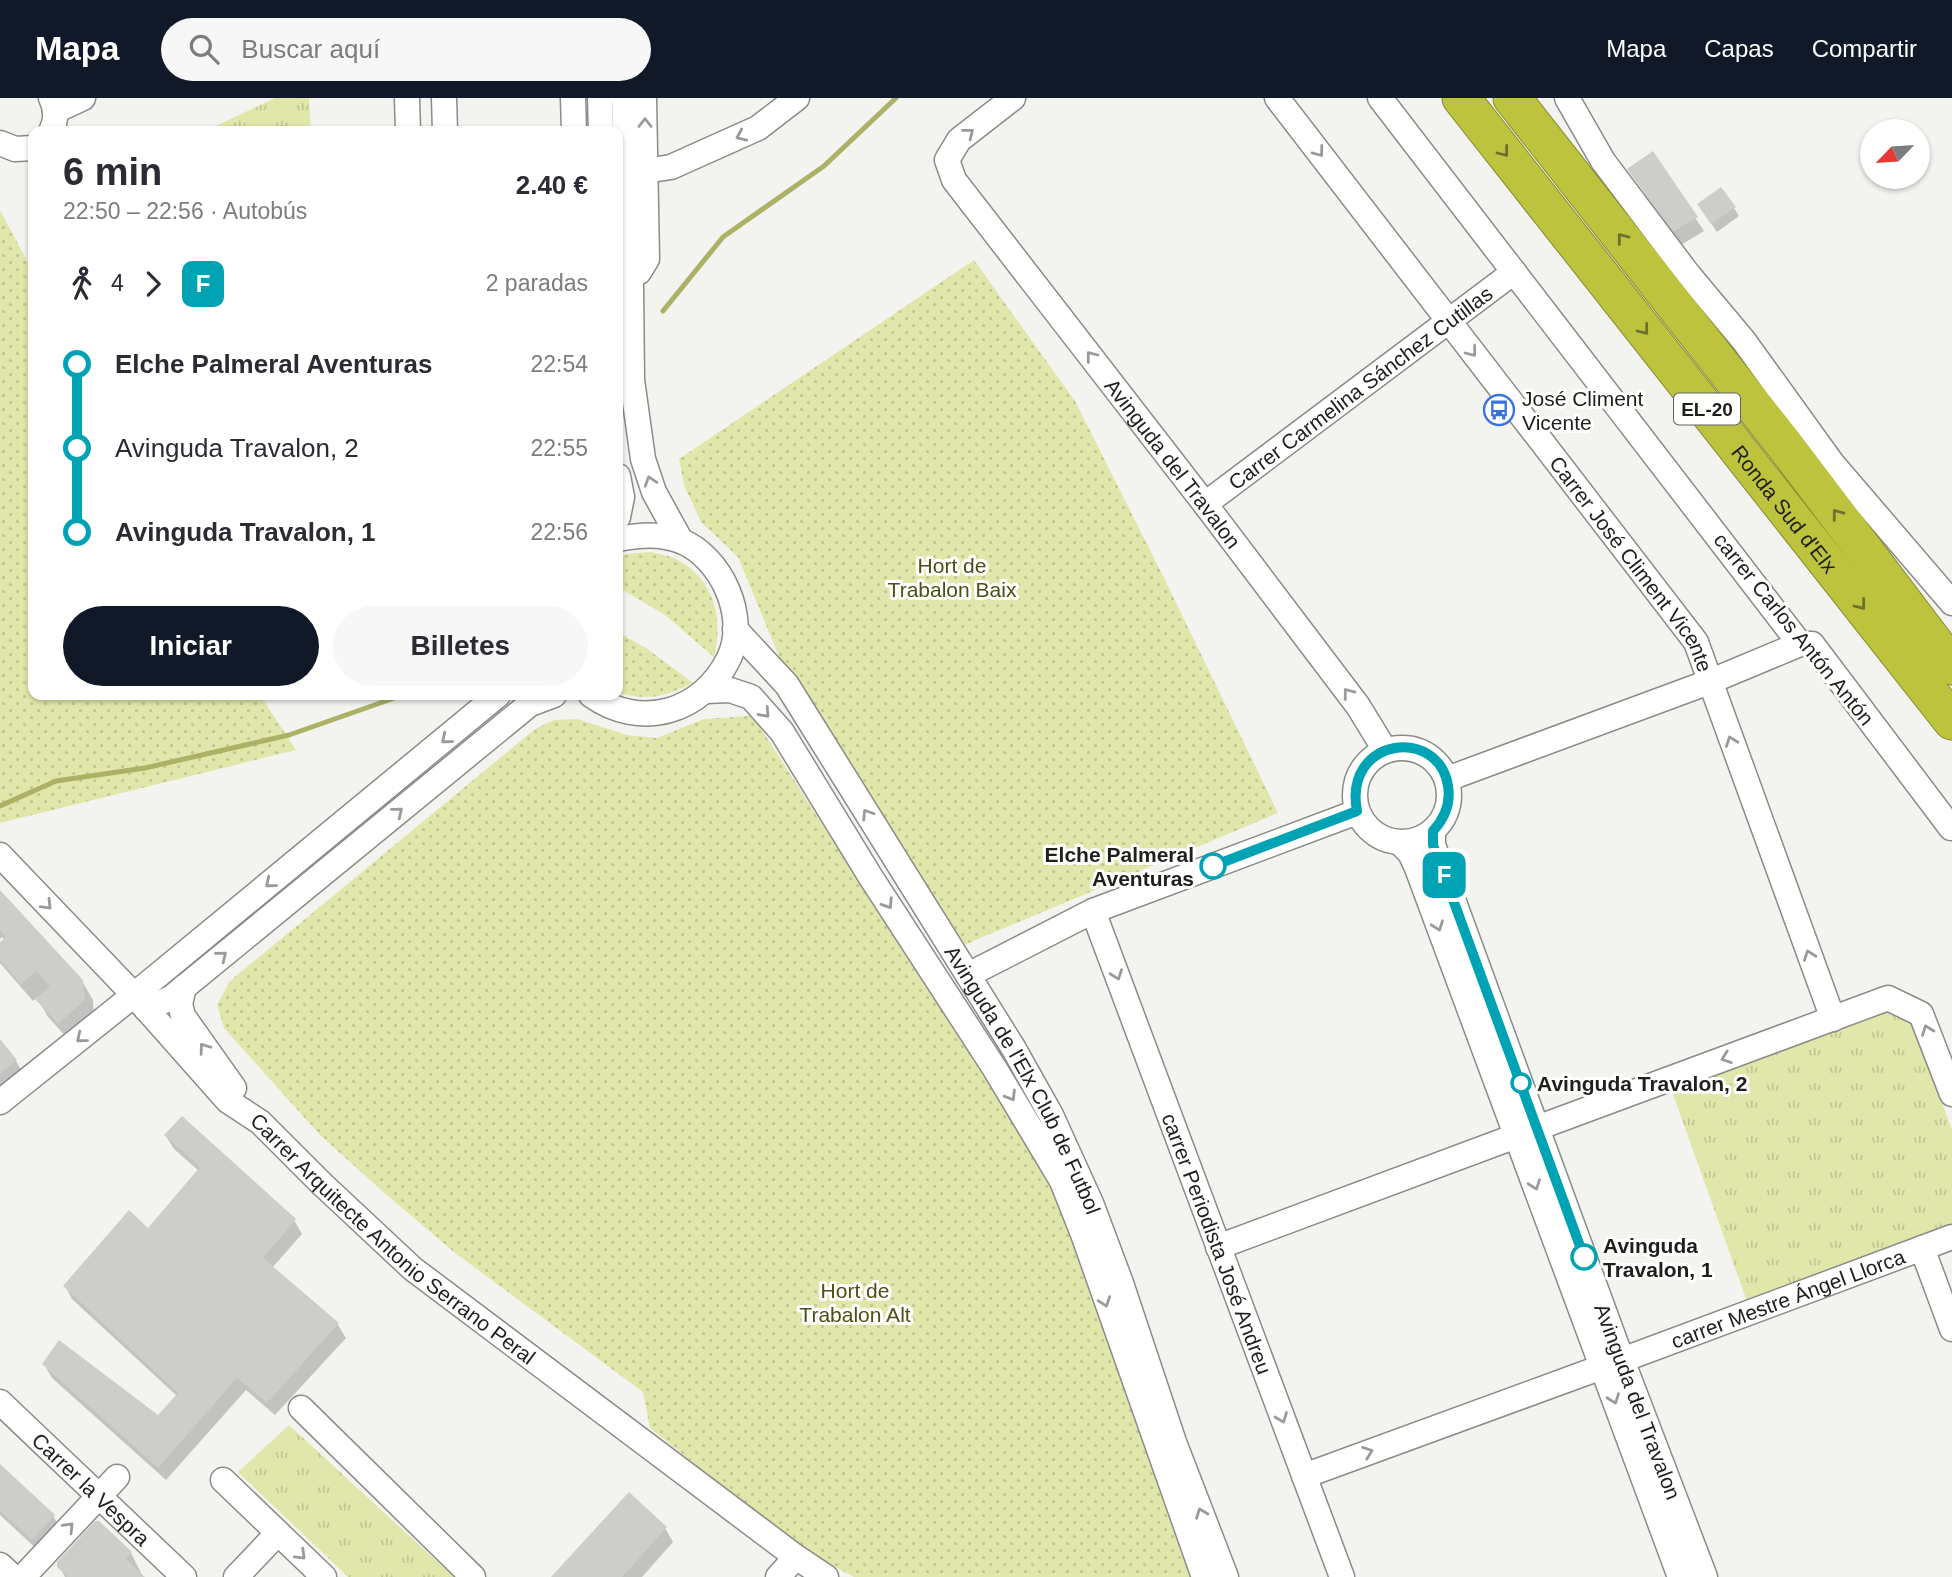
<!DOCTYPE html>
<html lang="es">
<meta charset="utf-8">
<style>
:root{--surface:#fff;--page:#f7f7f7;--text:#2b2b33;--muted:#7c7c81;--accent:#111827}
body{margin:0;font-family:Helvetica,sans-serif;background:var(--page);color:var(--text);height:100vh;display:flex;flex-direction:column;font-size:26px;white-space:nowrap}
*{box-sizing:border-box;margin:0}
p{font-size:23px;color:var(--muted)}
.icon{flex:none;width:38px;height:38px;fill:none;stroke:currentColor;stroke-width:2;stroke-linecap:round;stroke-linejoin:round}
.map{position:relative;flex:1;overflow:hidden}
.details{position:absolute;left:28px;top:28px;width:595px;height:574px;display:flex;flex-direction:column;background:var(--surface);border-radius:14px;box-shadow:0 2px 5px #0004}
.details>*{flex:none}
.badge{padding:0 14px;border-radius:10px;font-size:24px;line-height:46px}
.needle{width:46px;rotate:245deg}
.tools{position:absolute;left:1860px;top:21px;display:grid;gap:14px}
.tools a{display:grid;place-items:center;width:70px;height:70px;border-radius:50%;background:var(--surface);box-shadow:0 2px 5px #0004;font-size:35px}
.map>.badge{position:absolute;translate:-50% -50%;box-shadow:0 0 0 4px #fff}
.legs{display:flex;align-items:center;gap:10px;height:77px;padding:0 35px;font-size:23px}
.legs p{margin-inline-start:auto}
.head{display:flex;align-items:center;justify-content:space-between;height:119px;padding:0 35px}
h1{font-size:38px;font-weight:800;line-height:52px}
.action{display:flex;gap:14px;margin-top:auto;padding:14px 35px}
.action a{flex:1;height:80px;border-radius:42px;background:var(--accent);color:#fff;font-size:28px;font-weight:800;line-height:80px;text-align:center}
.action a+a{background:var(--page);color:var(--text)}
ul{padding:0 35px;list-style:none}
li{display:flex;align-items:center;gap:24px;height:84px;font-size:26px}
li i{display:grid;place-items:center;width:10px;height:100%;margin:0 9px;background:currentColor}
li i::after{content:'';width:18px;height:18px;margin:-9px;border:5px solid;border-radius:50%;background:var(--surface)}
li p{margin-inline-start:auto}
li:first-child i{background:linear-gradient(#0000 50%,currentColor 0)}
li:last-child i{background:linear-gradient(currentColor 50%,#0000 0)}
header{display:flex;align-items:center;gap:42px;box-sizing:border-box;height:98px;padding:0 35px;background:var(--accent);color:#fff}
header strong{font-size:33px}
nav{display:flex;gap:38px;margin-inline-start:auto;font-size:24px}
.search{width:490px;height:63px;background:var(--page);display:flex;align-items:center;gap:18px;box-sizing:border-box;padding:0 24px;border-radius:38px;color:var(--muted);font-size:26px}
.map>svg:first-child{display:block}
.grass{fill:url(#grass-dots)}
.park{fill:url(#park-tufts)}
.shadow{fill:#0003}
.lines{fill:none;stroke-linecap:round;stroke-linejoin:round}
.stream{stroke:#acb166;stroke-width:5}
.building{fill:#cdcdca}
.minor-casing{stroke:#8b8c88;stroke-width:27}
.highway-casing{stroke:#868a32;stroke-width:39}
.minor{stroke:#fff;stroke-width:24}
.highway{stroke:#bdc33d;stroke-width:37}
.oneway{stroke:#9a9a9a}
.oneway2{stroke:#6e712e}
.line-1-casing{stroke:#fff;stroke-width:16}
.line-1{stroke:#00a3b4;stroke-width:10}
.stop-1-dot{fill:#fff;stroke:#00a3b4;stroke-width:3.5}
.labels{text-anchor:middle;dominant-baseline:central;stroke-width:6;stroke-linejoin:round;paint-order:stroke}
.shield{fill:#fffffe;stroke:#626261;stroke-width:2}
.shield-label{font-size:19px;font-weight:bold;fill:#1f1f1e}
.street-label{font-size:21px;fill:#1f1f1e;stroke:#fffffe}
.poi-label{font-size:21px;fill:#1f1f1e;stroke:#fffffe;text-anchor:start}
.park-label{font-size:21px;fill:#4c4f16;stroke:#fffffe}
.stop-label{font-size:21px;font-weight:bold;fill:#1f1f1e;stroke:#fffffe;text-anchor:start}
</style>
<header>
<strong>Mapa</strong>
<div class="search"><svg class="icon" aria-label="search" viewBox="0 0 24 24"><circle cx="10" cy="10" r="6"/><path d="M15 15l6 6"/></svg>Buscar aquí</div>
<nav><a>Mapa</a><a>Capas</a><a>Compartir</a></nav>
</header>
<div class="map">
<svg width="1952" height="1479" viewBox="0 0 1952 1479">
<defs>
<pattern id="grass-dots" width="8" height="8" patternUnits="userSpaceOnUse" patternTransform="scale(1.75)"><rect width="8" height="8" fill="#e1e7aa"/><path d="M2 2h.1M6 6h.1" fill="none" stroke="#c1c692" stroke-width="1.8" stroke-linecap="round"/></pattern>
<pattern id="park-tufts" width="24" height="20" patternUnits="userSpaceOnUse" patternTransform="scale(1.75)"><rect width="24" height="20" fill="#e1e7aa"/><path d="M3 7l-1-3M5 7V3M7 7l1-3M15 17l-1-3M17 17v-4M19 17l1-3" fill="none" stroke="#c1c692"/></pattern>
</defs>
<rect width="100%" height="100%" fill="#f3f4f0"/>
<!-- grass -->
<g class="grass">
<polygon points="0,112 33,174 33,597 260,597 296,652 0,725"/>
<polygon points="974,162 1075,303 1163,478 1278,715 957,850 781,563 738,459 701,424 684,387 679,361"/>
<path d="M651 454C660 456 670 458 678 462 714 482 724 520 714 559L665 517 618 489V460L626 456Z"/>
<path d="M618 534 646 550 693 585C663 599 650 603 618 595Z"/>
<polygon points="751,615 1054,1088 1192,1479 854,1479 797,1448 650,1330 643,1294 454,1154 389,1099 321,1038 224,930 217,907 230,883 535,631 554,622 577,621 627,637 657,640 704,621 747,618"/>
</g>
<!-- park -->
<g class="park">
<polygon points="275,0 309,0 311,33 205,33"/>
<polygon points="1882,910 1911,924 1914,929 1952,1032 1952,1133 1749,1209 1670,988"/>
<polygon points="289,1327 454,1479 348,1479 238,1374"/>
</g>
<!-- shadow -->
<g class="shadow">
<polygon points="1652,56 1704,133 1681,147 1637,84"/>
<polygon points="1734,110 1739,118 1717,134 1704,115"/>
<polygon points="0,795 82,883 93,902 94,921 70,943 48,919 37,899 33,903 0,865 0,847 5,842 2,839 0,841"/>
<polygon points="0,944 16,963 26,981 0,1003"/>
<polygon points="166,1038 294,1122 302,1136 272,1170 338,1227 346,1240 275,1317 246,1292 166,1382 52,1280 44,1266 158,1319 177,1298 72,1201 65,1188 148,1132 199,1073 174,1051"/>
<polygon points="0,1368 53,1418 61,1431 40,1454 0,1417"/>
<polygon points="665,1430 673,1444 642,1479 553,1479"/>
<polygon points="131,1455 143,1479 65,1479 59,1468"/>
</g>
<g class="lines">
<!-- stream -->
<g class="stream">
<polyline points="663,213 723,139 824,68 896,0"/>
<polyline points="0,708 56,683 145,670 289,637 403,597"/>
</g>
</g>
<!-- building -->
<g class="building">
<polygon points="1653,53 1698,119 1672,134 1627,71"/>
<polygon points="1721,89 1736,109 1711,126 1697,106"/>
<polygon points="0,792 83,882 85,902 58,926 35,901 50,888 36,873 21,886 0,862 0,844 6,839 0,832"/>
<polygon points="0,941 17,962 0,976"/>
<polygon points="182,1018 296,1121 263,1160 339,1225 267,1305 237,1280 158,1370 42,1266 59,1242 158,1317 178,1295 63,1188 129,1112 148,1130 200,1069 164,1037"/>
<polygon points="0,1366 55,1417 32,1442 0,1413"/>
<polygon points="629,1394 667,1429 622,1479 551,1479"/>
<polygon points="95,1423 99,1423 132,1454 126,1461 145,1479 68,1479 57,1469 57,1464"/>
</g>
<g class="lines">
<!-- minor casing -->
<g class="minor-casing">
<g id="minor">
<path d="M51 0C56 10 57 23 51 33"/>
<polyline points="407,0 408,33"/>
<polyline points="444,0 445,33"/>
<polyline points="573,0 574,33"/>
<polyline points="600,0 601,33"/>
<polyline points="624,0 631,186 632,282 643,361 654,394 681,443"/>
<path id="s1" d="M1013 0 959 42 947 62 954 82 1205 406 1358 608 1385 652"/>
<path id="s2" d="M1277 0 1696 544 1833 921"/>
<polyline points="1380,0 1800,546"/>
<polyline points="1567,0 1603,63 1688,176 1744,243 1832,365 1952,505"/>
<polyline points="55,13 83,0"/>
<polyline points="0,45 15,51 33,50"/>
<polyline points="645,73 671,69 758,30 797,0"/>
<polyline points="639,174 647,161 644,0"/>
<polyline points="618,378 622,399 618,419"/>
<path id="s3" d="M1205 406 1514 174"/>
<path id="s4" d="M735 531 787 587 1014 951 1051 1017 1091 1105 1121 1185 1174 1344 1226 1479"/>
<polyline points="706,593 730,592 751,599 782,634 870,778 995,971 1062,1083 1083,1136 1204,1479"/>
<path d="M591 597C641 633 703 614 729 560 749 519 721 459 681 443 659 435 640 437 618 441"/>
<circle cx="1402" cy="697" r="47"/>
<polyline points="1447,681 1709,584 1800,546 1812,546 1951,730"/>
<path id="s5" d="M1433 733V747L1622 1262 1705 1479"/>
<polyline points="1400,745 1410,755 1417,770 1680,1479"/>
<path id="s6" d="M0 757 134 897 228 1003 260 1024 322 1086 413 1171 796 1459 826 1479"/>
<path id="s7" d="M1093 813 1342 1479"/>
<polyline points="968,877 1093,813 1357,714"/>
<polyline points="184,889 180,906 183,918 234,990"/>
<polyline points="146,911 171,900 530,606 554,597"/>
<polyline points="0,1004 134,897 498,597"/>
<polyline points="1537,1030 1888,900 1921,916 1952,996"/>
<polyline points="1218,1149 1516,1038"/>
<polyline points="1922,1150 1952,1231"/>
<path id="s8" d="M1622 1262 1952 1139"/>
<path id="s9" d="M0 1304 184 1479"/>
<polyline points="301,1310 473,1479"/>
<polyline points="1304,1378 1602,1269"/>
<polyline points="223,1382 324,1479"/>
<polyline points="0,1467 13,1479"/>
<polyline points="23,1479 117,1379"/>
<polyline points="236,1479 278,1435"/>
<polyline points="778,1479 796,1459"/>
</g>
</g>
<!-- highway casing -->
<g class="highway-casing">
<g id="highway">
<path id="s10" d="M1461 0 1952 623"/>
<polyline points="1512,0 1786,349 1952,568"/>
</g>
</g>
<!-- minor -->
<use href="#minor" class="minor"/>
<!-- highway -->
<use href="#highway" class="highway"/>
</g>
<!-- one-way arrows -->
<defs><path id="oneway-chevron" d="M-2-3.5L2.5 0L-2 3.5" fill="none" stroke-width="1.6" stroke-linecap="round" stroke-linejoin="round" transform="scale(1.75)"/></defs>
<g class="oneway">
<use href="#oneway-chevron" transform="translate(645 25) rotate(-90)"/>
<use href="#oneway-chevron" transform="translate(969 35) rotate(-38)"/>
<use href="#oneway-chevron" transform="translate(741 38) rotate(156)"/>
<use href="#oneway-chevron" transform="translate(1319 54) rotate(53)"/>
<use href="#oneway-chevron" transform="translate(1472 254) rotate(52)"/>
<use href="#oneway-chevron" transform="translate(1091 258) rotate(-128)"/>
<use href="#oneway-chevron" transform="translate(650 383) rotate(-108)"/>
<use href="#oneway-chevron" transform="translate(1348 595) rotate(-127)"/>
<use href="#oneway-chevron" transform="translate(765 615) rotate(48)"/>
<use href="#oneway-chevron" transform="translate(446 641) rotate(141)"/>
<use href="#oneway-chevron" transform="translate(1731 643) rotate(-110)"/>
<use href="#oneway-chevron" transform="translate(398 714) rotate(-39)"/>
<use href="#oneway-chevron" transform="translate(867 716) rotate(-122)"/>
<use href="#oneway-chevron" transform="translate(270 785) rotate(141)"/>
<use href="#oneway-chevron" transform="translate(888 806) rotate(57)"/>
<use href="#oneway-chevron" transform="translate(47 807) rotate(46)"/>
<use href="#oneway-chevron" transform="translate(1438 828) rotate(70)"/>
<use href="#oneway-chevron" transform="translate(1809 857) rotate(-110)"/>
<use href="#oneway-chevron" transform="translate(222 858) rotate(-39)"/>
<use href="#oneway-chevron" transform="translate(1117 877) rotate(70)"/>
<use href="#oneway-chevron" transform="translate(1927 932) rotate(-111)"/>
<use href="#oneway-chevron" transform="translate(81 940) rotate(141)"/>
<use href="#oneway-chevron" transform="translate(204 950) rotate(-126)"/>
<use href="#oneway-chevron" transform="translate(1726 960) rotate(160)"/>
<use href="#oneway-chevron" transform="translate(1011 998) rotate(59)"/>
<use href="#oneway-chevron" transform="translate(1535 1087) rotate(70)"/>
<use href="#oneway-chevron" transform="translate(1105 1204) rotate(71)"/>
<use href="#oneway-chevron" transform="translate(1614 1301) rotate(70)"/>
<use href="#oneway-chevron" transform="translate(1282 1320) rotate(69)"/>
<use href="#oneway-chevron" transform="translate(1368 1354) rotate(-20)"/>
<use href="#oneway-chevron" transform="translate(1201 1415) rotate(-111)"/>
<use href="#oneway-chevron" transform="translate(69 1429) rotate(-47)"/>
<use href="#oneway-chevron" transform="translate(301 1457) rotate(44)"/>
</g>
<g class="oneway2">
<use href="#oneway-chevron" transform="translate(1504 54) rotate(52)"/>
<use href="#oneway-chevron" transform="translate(1622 140) rotate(-128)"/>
<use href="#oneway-chevron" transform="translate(1644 232) rotate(52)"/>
<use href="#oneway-chevron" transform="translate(1837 416) rotate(-127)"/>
<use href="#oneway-chevron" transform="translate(1861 507) rotate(52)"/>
</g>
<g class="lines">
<!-- line-1 casing -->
<g class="line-1-casing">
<path id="line-1" d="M1213 768 1357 713C1343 639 1439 628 1448 688 1451 706 1445 720 1433 733V747L1584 1159"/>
</g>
<!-- line-1 -->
<use href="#line-1" class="line-1"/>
</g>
<!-- icons -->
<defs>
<g id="bus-ring" transform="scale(1.575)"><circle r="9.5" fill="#fffffe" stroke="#3871e0" stroke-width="1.5"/><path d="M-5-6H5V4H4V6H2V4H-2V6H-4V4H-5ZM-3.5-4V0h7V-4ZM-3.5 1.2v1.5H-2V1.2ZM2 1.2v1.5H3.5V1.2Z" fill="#3871e0"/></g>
</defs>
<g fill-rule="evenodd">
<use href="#bus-ring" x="1499" y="312"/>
</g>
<!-- markers -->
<g class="stop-1-dot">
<circle cx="1213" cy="768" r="12"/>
<circle cx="1521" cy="985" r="9"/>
<circle cx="1584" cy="1159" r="12"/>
</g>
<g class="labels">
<!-- shield labels -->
<rect class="shield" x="1674" y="295.5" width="66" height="31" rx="5"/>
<g class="shield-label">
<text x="1707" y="311">EL-20</text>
</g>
<!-- street labels -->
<g class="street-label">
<text stroke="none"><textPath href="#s3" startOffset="194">Carrer Carmelina Sánchez Cutillas</textPath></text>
<text stroke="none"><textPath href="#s1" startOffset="471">Avinguda del Travalon</textPath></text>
<text stroke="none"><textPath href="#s10" startOffset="523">Ronda Sud d'Elx</textPath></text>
<text stroke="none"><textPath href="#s2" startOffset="586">Carrer José Climent Vicente</textPath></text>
<text transform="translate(1794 531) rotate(51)">carrer Carlos Antón Antón</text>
<text stroke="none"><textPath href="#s4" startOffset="537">Avinguda de l'Elx Club de Futbol</textPath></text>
<text stroke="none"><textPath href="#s6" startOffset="551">Carrer Arquitecte Antonio Serrano Peral</textPath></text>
<text stroke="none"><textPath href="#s7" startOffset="355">carrer Periodista José Andreu</textPath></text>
<text stroke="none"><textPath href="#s8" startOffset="177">carrer Mestre Ángel Llorca</textPath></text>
<text stroke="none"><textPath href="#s5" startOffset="607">Avinguda del Travalon</textPath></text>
<text stroke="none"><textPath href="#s9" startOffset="126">Carrer la Vespra</textPath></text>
</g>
<!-- poi labels -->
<g class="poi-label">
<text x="1522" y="300">José Climent<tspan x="1522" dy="24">Vicente</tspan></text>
</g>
<!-- park labels -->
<g class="park-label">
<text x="952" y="467">Hort de<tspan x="952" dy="24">Trabalon Baix</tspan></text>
<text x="855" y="1192">Hort de<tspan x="855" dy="24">Trabalon Alt</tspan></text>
</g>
<!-- stop labels -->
<g class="stop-label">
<text x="1194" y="756" text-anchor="end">Elche Palmeral<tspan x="1194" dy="24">Aventuras</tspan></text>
<text x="1537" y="985">Avinguda Travalon, 2</text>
<text x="1603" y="1147">Avinguda<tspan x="1603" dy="24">Travalon, 1</tspan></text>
</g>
</g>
</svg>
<div class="tools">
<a><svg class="needle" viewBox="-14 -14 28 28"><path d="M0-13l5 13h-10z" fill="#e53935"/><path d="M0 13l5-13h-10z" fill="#7c7c81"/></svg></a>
</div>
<b class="badge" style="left:1444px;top:777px;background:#00a3b4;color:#fff">F</b>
<section class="details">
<div class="head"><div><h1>6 min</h1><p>22:50 – 22:56 · Autobús</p></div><b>2.40 €</b></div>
<div class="legs"><svg class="icon" aria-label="walk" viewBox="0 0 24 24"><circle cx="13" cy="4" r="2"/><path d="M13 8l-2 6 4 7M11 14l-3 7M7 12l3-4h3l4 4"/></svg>4<svg class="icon" aria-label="forward" viewBox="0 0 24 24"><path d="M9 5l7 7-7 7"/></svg><b class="badge" style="background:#00a3b4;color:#fff">F</b><p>2 paradas</p></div>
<ul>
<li><i style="color:#00a3b4"></i><b>Elche Palmeral Aventuras</b><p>22:54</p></li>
<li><i style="color:#00a3b4"></i><span>Avinguda Travalon, 2</span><p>22:55</p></li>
<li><i style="color:#00a3b4"></i><b>Avinguda Travalon, 1</b><p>22:56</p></li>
</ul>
<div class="action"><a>Iniciar</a><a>Billetes</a></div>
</section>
</div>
